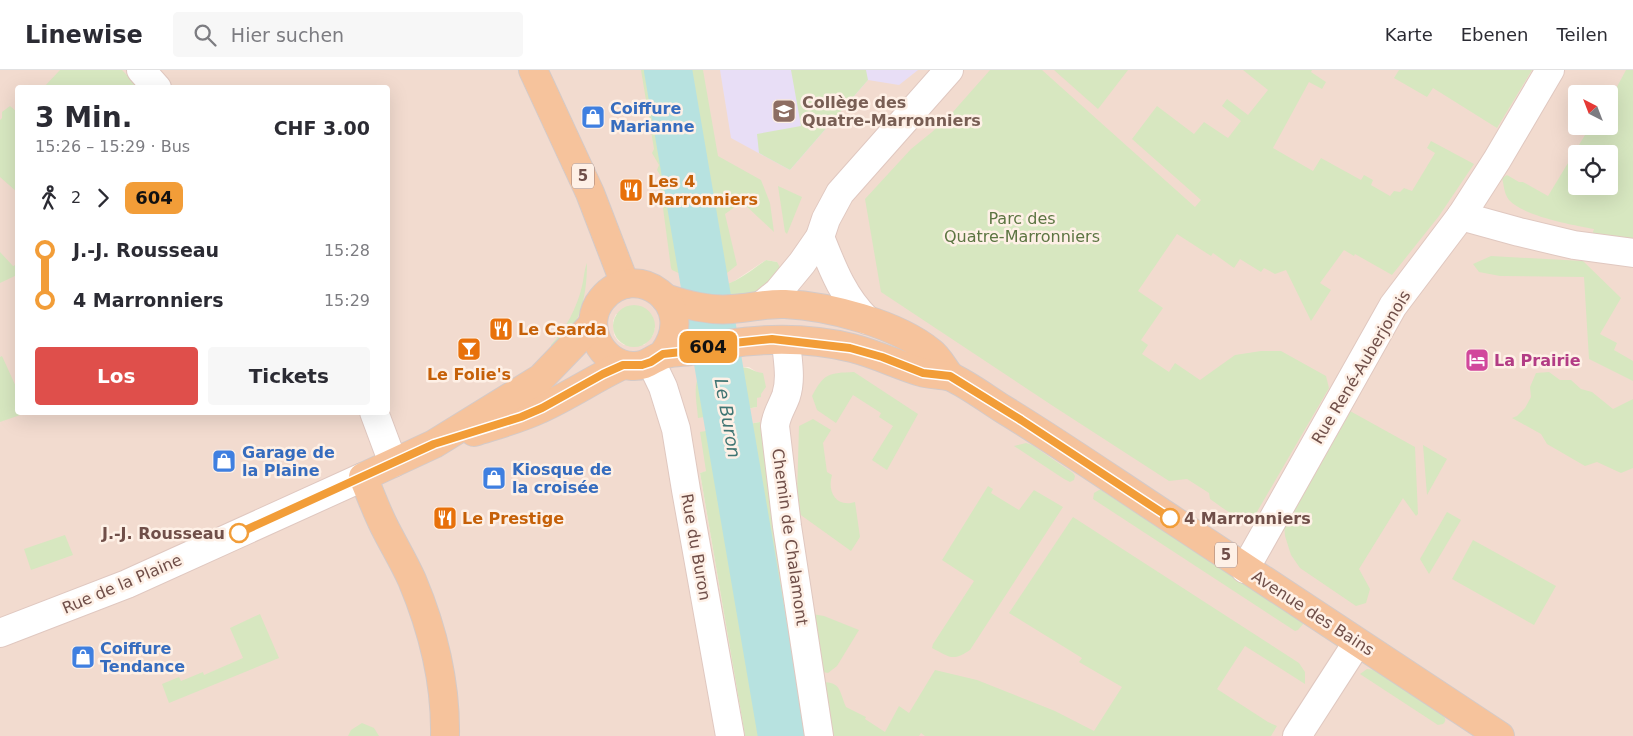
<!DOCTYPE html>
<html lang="de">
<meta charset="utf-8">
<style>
:root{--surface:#fff;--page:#f7f7f7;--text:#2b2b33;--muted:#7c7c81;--line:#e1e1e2;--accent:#df4f4b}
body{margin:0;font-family:"DejaVu Sans",sans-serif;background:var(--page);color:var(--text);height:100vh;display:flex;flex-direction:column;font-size:19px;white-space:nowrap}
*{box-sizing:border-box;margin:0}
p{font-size:16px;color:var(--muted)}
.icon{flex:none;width:28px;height:28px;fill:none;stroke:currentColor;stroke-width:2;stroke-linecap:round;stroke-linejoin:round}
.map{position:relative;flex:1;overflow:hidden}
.drawer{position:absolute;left:15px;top:15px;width:375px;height:330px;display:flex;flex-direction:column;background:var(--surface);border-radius:5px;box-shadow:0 5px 20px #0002}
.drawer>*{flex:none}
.badge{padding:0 10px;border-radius:8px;font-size:18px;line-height:32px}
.needle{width:32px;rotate:318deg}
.tools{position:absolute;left:1568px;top:15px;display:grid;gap:10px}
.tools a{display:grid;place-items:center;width:50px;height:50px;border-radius:5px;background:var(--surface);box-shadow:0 5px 20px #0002;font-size:25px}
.map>.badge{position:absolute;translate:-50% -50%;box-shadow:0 0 0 2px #fff}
.legs{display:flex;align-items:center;gap:8px;height:55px;padding:0 20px;font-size:16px}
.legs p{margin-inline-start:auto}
.summary{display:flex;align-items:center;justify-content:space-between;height:85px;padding:0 20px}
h1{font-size:28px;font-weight:700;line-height:38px}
.cta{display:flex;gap:10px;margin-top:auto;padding:10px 20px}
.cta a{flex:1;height:58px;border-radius:5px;background:var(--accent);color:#fff;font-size:20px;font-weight:700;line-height:58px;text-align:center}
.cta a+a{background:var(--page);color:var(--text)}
ul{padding:0 20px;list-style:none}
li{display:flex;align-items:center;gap:18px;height:50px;font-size:19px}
li i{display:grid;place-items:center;width:8px;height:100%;margin:0 6px;background:currentColor}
li i::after{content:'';width:12px;height:12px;margin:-6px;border:4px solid;border-radius:50%;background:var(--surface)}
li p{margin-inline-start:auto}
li:first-child i{background:linear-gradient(#0000 50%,currentColor 0)}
li:last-child i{background:linear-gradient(currentColor 50%,#0000 0)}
header{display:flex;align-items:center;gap:30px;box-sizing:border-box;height:70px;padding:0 25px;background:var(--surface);border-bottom:1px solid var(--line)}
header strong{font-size:24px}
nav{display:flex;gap:28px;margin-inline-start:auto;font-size:18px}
.search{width:350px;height:45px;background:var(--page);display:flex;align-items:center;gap:12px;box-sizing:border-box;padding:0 18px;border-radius:5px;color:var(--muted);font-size:19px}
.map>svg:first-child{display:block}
.residential{fill:#f2dbcf;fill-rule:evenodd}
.education{fill:#e8def6}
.green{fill:#d7e7c0;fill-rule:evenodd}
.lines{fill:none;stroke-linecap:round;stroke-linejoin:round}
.river{stroke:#b7e2e0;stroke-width:48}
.minor-casing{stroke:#e0c8c0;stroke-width:30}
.major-casing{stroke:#d4cac8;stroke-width:30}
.minor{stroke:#fff;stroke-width:28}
.major{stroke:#f6c39c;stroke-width:28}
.line-1-casing{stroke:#fff;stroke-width:11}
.line-1{stroke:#f29d38;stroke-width:8}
.stop-1-dot{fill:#fff;stroke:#f29d38;stroke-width:2.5}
.labels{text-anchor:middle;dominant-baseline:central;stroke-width:5;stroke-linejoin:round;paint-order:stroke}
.shield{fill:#fef0e6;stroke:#9b7f78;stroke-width:1}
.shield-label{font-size:15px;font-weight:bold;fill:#704f49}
.education-label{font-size:16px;font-weight:bold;fill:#785e54;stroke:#fef0e6;text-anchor:start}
.shop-label{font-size:16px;font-weight:bold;fill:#366cbe;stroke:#fef0e6;text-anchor:start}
.food-label{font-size:16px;font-weight:bold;fill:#c56008;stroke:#fef0e6;text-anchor:start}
.park-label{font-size:16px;fill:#5c7542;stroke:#fef0e6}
.hotel-label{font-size:16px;font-weight:bold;fill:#b23c85;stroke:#fef0e6;text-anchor:start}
.street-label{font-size:16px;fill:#704f49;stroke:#fef0e6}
.stop-label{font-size:16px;font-weight:bold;fill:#704f49;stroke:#fef0e6;text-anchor:start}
.water-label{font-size:18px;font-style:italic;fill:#3f7573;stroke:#fef0e6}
</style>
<header>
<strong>Linewise</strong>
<div class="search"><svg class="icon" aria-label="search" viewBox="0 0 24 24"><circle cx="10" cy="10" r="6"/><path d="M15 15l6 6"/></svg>Hier suchen</div>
<nav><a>Karte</a><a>Ebenen</a><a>Teilen</a></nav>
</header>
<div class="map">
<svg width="1633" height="666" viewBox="0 0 1633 666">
<rect width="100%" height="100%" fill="#fbebe0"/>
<!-- residential -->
<path class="residential" d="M0 0H1633V666H810L764 369 760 352 737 356 790 666H771L722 359 707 401 700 403 745 666H0ZM18 18H388V342H18ZM1576 24H1609V56H1576ZM1576 84H1609V116H1576ZM766 190 777 192 705 228 689 218H713L733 212ZM616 244 655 258 653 265 644 275H624L618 271 614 265 613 251ZM744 297H749L758 303H762L761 324 757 328V337L735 341V298Z"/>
<!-- education -->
<polygon class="education" points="720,0 918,0 899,15 868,10 790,100 731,68"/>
<!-- green -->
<g class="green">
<polygon points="60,0 122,0 138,17 44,17"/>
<polygon points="641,0 657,0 690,191 689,201 685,206 672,200 671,198 661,123 660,116 663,110 657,100 659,95 652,83 654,79"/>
<polygon points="678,0 703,0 718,86 761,110 770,133 774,162 742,132 725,144 737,195 727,203 715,209 712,199"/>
<polygon points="791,0 866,0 868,10 790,100 759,83 757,64 801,56"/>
<path d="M990 0H1042L1195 137 1201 130 1132 69 1157 36 1194 64 1204 52 1228 68 1241 51 1222 36 1227 29 1248 45 1268 20 1243 0H1312L1311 2 1326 12 1322 19 1309 12 1273 78 1313 101 1321 88 1361 110 1364 105 1373 110 1371 115 1390 126 1394 121 1400 122 1404 118 1412 121 1435 83 1427 78 1431 71 1474 94 1439 146 1392 205 1355 184 1354 186 1344 180 1320 213 1331 220 1311 251 1286 200 1275 204 1264 198 1261 202 1240 189 1234 198 1213 183 1211 186 1177 164 1138 221 1163 238 1141 270 1148 275 1142 284 1169 302 1175 293 1200 310 1235 285 1261 281H1281L1326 306 1329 318 1254 447C1238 452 1222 437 1210 429L1209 423 1187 409 1169 411 1053 336 881 222 865 129 911 79 932 62 952 43Z"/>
<polygon points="1054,0 1128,0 1098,39"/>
<polygon points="1399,0 1532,0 1497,58 1433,18 1427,27 1394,8"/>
<path d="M1626 0H1633V171L1592 165 1594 159C1573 155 1523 146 1509 130 1504 124 1504 115 1502 108L1507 105 1519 112H1523L1548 126 1585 65 1578 61 1581 56H1609V24L1612 26ZM1576 84H1609V116H1576Z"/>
<polygon points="10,36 17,42 17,122 0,107 0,50 2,48 2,42"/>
<polygon points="778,116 802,127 787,164 785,162"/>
<polygon points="0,182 13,196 18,194 17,205 0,213"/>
<polygon points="1491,186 1583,191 1621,228 1600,264 1617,273 1614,280 1633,291 1633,311 1589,289 1584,207 1500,206 1479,202 1473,194"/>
<path d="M766 190 777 192 782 201 765 220 741 229 688 222 689 217C725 222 739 209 766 190Z"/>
<path d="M587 193C587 219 583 245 567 266 563 271 557 275 552 279L551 275C566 258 577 238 582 216 584 209 584 200 587 193Z"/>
<circle cx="634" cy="256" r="21"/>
<polygon points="2,286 17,319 18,342 26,343 0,352 0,287"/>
<path d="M731 292 735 298C750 295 751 302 763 303L766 317 761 324V327L757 328V337L735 341 725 293Z"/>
<path d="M707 297 717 345 698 348C697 330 690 308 707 297Z"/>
<path d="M854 302 918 344 887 400 872 390 893 356 879 347 881 343 853 325 836 353 817 340 812 326C824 303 829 303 854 302Z"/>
<polygon points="1549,302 1560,310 1571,310 1581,319 1592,322 1613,339 1633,329 1633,398 1621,403 1597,392 1585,396 1547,374 1541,364 1512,348 1517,346 1525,338 1531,327 1530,317 1536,303"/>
<polygon points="1350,341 1415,377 1418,444 1416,446 1403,428 1359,499 1370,519 1366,533 1356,536 1300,498 1291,485 1285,466 1284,454"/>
<path d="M813 349 831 360 823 373 827 402 832 405C827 422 836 438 855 432L860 467 851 481 798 443 797 426 799 356Z"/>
<polygon points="760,352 764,369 810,666 790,666 737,356"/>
<polygon points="722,358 771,666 745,666 700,403 706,401 700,362"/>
<polygon points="1026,373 1032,375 1073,403 1075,406 1074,410 1070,412 1064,409 1014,376"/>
<polygon points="1423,375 1447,389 1427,425"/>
<path d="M988 416 993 419 991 423 1019 440 1034 420 1063 437 970 580C952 592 950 587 932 578L933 574 974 511 942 490Z"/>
<polygon points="1099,420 1101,420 1304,553 1298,560 1295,561 1093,429 1094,423"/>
<polygon points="1447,442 1461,450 1429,504 1420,489"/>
<path d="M1073 447 1299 593 1305 602V614L1245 576 1217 619 1268 652 1277 656 1271 666H925L921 663 919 666H825L818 612C841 612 838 617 846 637L866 647 865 649 885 662 899 636 909 643 935 600 977 610 1055 641 1094 661 1122 617 1079 592 1082 588 1009 543Z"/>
<polygon points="65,465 73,485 31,500 24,479"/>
<polygon points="1473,470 1556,516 1534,555 1452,509"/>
<polygon points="260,544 279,588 169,633 162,614 179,607 181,611 203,602 204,605 243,588 230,558"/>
<polygon points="812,544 824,546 859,560 837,596 828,603 818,601"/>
<path d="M1367 599 1374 600 1442 644C1445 647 1447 651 1443 654L1438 655 1360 604Z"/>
<polygon points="362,653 374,658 379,666 348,666 351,660"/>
</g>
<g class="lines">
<!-- river -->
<polyline class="river" points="668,0 782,666"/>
<!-- minor casing -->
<g class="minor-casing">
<g id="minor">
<polyline points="141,0 157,18"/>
<polyline points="1461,146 1519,162 1574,175 1633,183"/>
<path d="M820 167C832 197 843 227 867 250"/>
<polyline points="762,235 778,222 802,193 820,167 826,149 840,123 949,0"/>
<path d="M786 270C787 288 792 308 786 326 782 337 776 345 775 356L787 456 819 666"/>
<polyline points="651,292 663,317 676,359 686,420 730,666"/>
<polyline points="374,342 393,393"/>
<polyline points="1245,499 1393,236 1461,146 1497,90 1550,0"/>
<polyline points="0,563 127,514 363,407"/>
<polyline points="1297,666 1357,573"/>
</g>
</g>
<!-- major casing -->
<g class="major-casing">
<g id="major">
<polyline points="533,0 590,123 625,214"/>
<path d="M665 228C687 235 709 241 732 239 750 238 767 233 785 234 829 236 897 254 931 282 939 288 944 299 950 306"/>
<path d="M663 284C701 234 635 188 602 229 581 254 600 294 632 296 648 297 653 287 666 284 673 282 682 282 690 281 702 279 714 275 726 274 767 268 812 268 852 278 876 284 898 295 921 302 931 305 942 304 951 307 967 314 987 329 1003 339 1062 375 1118 414 1176 452 1284 524 1392 595 1500 666"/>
<path d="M474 362C496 355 519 349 540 339 569 326 595 308 623 295"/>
<path d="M445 666C446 612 433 560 412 510 404 492 393 474 384 456 376 440 370 423 363 407L434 374 541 308 593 254"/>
</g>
</g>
<!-- minor -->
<use href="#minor" class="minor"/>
<!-- major -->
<use href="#major" class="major"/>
</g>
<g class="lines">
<!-- line-1 casing -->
<g class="line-1-casing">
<polyline id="line-1" points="239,463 434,374 521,347 542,338 603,304 623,295 642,295 651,292 663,284 691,281 724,274 772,269 850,278 882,287 923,303 950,306 1021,350 1170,448"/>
</g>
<!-- line-1 -->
<use href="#line-1" class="line-1"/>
</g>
<!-- icons -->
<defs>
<g id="school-square" transform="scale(1.25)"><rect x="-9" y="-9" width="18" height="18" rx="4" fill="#8d6e63" stroke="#fef0e6"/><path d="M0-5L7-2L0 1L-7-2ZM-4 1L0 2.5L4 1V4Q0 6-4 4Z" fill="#fff"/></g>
<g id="shop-square" transform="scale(1.25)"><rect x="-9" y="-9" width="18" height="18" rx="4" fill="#3f7fe0" stroke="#fef0e6"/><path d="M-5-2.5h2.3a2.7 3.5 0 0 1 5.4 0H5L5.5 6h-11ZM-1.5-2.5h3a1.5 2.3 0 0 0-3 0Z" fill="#fff"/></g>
<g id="restaurant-square" transform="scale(1.25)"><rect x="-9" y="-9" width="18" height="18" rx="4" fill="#e8710a" stroke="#fef0e6"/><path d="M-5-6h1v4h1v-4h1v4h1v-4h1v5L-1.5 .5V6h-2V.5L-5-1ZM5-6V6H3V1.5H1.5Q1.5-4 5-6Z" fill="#fff"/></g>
<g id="bar-square" transform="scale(1.25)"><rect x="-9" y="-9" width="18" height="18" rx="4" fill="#e8710a" stroke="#fef0e6"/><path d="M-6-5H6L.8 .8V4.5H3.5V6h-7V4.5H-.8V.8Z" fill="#fff"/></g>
<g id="hotel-square" transform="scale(1.25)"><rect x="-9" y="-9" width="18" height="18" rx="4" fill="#d1479c" stroke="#fef0e6"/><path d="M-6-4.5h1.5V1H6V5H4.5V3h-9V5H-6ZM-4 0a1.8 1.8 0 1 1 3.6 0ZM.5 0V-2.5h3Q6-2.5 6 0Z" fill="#fff"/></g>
</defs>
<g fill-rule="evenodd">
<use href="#school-square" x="784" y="41"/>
<use href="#shop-square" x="593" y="47"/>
<use href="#restaurant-square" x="631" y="120"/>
<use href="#restaurant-square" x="501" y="259"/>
<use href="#bar-square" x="469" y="279"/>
<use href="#hotel-square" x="1477" y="290"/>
<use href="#shop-square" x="224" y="391"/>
<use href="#shop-square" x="494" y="408"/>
<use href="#restaurant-square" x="445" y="448"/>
<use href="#shop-square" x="83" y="587"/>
</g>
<!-- markers -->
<g class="stop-1-dot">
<circle cx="1170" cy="448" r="9"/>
<circle cx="239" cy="463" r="9"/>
</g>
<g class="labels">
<!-- shield labels -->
<g class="shield">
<rect x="572" y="93.5" width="22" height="25" rx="4"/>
<rect x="1215" y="472.5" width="22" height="25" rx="4"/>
</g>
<g class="shield-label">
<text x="583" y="106">5</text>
<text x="1226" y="485">5</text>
</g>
<!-- education labels -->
<g class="education-label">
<text x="802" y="32">Collège des<tspan x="802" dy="18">Quatre-Marronniers</tspan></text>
</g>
<!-- shop labels -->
<g class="shop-label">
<text x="610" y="38">Coiffure<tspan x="610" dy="18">Marianne</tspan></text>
<text x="242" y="382">Garage de<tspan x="242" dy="18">la Plaine</tspan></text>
<text x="512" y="399">Kiosque de<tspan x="512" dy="18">la croisée</tspan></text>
<text x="100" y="578">Coiffure<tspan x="100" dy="18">Tendance</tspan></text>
</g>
<!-- food labels -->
<g class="food-label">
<text x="648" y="111">Les 4<tspan x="648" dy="18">Marronniers</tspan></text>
<text x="518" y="259">Le Csarda</text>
<text x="469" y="304" text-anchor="middle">Le Folie's</text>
<text x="462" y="448">Le Prestige</text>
</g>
<!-- park labels -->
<g class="park-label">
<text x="1022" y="148">Parc des<tspan x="1022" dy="18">Quatre-Marronniers</tspan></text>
</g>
<!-- hotel labels -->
<g class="hotel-label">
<text x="1494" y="290">La Prairie</text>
</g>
<!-- street labels -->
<g class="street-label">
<text transform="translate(1361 297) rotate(-59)">Rue René-Auberjonois</text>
<text transform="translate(790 467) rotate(82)">Chemin de Chalamont</text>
<text transform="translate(696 477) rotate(80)">Rue du Buron</text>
<text transform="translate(122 514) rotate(-23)">Rue de la Plaine</text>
<text transform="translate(1313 543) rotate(33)">Avenue des Bains</text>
</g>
<!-- stop labels -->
<g class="stop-label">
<text x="1184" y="448">4 Marronniers</text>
<text x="225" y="463" text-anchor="end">J.-J. Rousseau</text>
</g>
<!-- water labels -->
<g class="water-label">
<text transform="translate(728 348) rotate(80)">Le Buron</text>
</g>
</g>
</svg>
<div class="tools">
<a><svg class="needle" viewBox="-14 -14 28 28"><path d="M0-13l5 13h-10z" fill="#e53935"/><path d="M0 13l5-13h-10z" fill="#7c7c81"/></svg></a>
<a><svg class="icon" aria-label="locate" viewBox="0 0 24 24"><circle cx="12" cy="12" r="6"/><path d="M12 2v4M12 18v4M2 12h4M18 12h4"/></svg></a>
</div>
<b class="badge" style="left:708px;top:277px;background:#f29d38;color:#111">604</b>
<section class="drawer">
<div class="summary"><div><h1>3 Min.</h1><p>15:26 – 15:29 · Bus</p></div><b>CHF 3.00</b></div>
<div class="legs"><svg class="icon" aria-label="walk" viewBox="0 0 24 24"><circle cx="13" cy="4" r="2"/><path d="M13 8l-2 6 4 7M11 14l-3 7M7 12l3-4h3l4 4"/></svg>2<svg class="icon" aria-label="forward" viewBox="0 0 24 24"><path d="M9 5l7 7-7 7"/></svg><b class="badge" style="background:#f29d38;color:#111">604</b></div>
<ul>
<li><i style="color:#f29d38"></i><b>J.-J. Rousseau</b><p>15:28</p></li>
<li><i style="color:#f29d38"></i><b>4 Marronniers</b><p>15:29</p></li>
</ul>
<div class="cta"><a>Los</a><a>Tickets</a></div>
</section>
</div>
